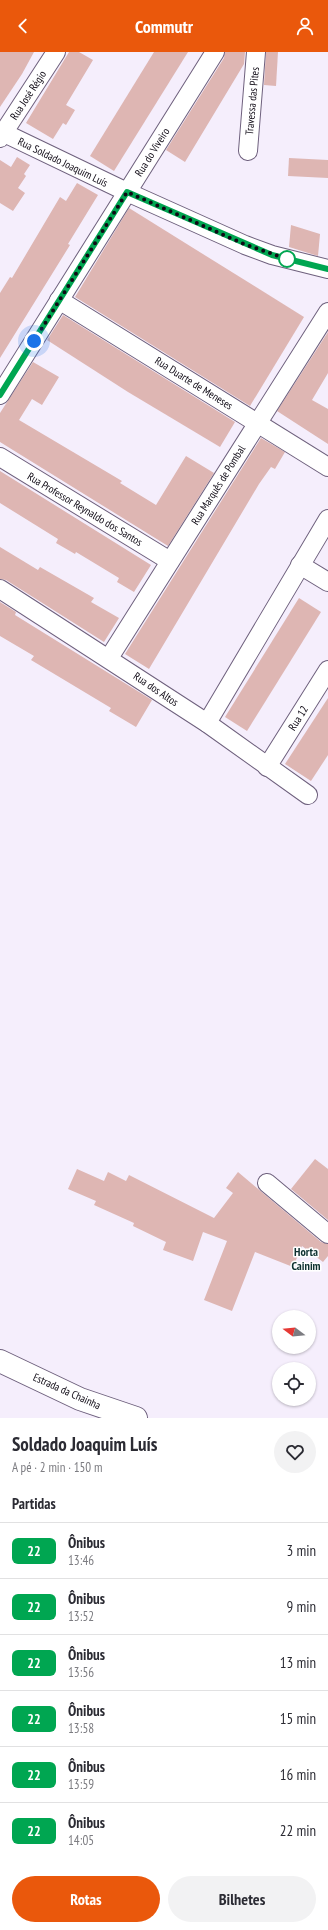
<!DOCTYPE html>
<html lang="pt">
<meta charset="utf-8">
<style>
:root{--surface:#fff;--page:#f2f2f3;--text:#2b2b33;--muted:#7c7c81;--line:#e1e1e2;--accent:#ea580c}
body{margin:0;font-family:"PT Sans Narrow",sans-serif;background:var(--page);color:var(--text);height:100vh;display:flex;flex-direction:column;font-size:15px;white-space:nowrap}
*{box-sizing:border-box;margin:0}
p{font-size:13px;color:var(--muted)}
.icon{flex:none;width:22px;height:22px;fill:none;stroke:currentColor;stroke-width:2;stroke-linecap:round;stroke-linejoin:round}
.map{position:relative;height:1366px;overflow:hidden}
.side{display:flex;flex-direction:column;background:var(--surface);flex:1}
.side>*{flex:none}
.badge{padding:0 8px;border-radius:6px;font-size:14px;line-height:26px}
.needle{width:26px;rotate:286deg}
.buttons{position:absolute;left:272px;top:1258px;display:grid;gap:8px}
.buttons a{display:grid;place-items:center;width:44px;height:44px;border-radius:50%;background:var(--surface);box-shadow:0 1px 3px #0004;font-size:20px}
.you{position:absolute;width:20px;height:20px;margin:-10px;border:3px solid #fff;border-radius:50%;background:#1a73e8;box-shadow:0 0 0 6px #1a73e833}
.map>.badge{position:absolute;translate:-50% -50%;box-shadow:0 0 0 2px #fff}
h2{padding:0 12px;font-size:15px;line-height:36px}
.round{display:grid;place-items:center;flex:none;width:42px;height:42px;border-radius:21px;background:var(--page)}
.headline{display:flex;align-items:center;justify-content:space-between;height:68px;padding:0 12px}
h1{font-size:19px;font-weight:700;line-height:30px}
.cta{display:flex;gap:8px;margin-top:auto;padding:8px 12px}
.cta a{flex:1;height:46px;border-radius:24px;background:var(--accent);color:#fff;font-size:16px;font-weight:700;line-height:46px;text-align:center}
.cta a+a{background:var(--page);color:var(--text)}
ul{padding:0;list-style:none}
li{display:flex;align-items:center;gap:12px;height:56px;padding:0 12px;border-top:1px solid var(--line)}
li div{flex:1}
li b{display:block;font-size:15px}
li em{font-style:normal}
li .badge{min-width:44px;font-weight:700;text-align:center}
header{display:flex;justify-content:space-between;align-items:center;height:52px;padding:0 12px;background:var(--accent);color:#fff;font-size:18px;font-weight:700}
.map>svg:first-child{display:block}
.building{fill:#deb6b3}
.lines{fill:none;stroke-linecap:round;stroke-linejoin:round}
.street-casing{stroke:#6e607d;stroke-width:20}
.secondary-casing{stroke:#6e607d;stroke-width:24}
.street{stroke:#fff;stroke-width:18}
.secondary{stroke:#fff;stroke-width:22}
.line-casing{stroke:#fff;stroke-width:9}
.line{stroke:#00a651;stroke-width:6}
.walk{stroke:#0f0a15;stroke-width:4;stroke-dasharray:0 7.2}
.stop-dot{fill:#fff;stroke:#00a651;stroke-width:2}
.labels{text-anchor:middle;dominant-baseline:central;stroke-width:3;stroke-linejoin:round;paint-order:stroke}
.street-label{font-size:11px;fill:#0f0a15;stroke:#fff}
.neighbourhood-label{font-size:12px;font-weight:bold;fill:#0e3130;stroke:#fff}
</style>
<header><svg class="icon" aria-label="back" viewBox="0 0 24 24"><path d="M15 5l-7 7 7 7"/></svg>Commutr<svg class="icon" aria-label="person" viewBox="0 0 24 24"><circle cx="12" cy="8" r="4"/><path d="M4 21q1-7 8-7t8 7"/></svg></header>
<div class="map">
<svg width="328" height="1366" viewBox="0 0 328 1366">
<rect width="100%" height="100%" fill="#f5eefc"/>
<!-- building -->
<g class="building">
<polygon points="0,0 34,0 22,22 0,55"/>
<polygon points="69,0 79,0 93,8 66,53 75,58 66,73 63,71 53,87 26,71"/>
<polygon points="154,0 188,0 114,119 90,104"/>
<polygon points="225,0 245,0 244,12 185,110 166,98 224,6"/>
<polygon points="266,0 278,0 276,34 264,33"/>
<polygon points="17,105 30,113 24,122 26,124 18,136 25,141 13,159 0,151 0,108 11,115"/>
<polygon points="289,106 328,108 328,126 288,124"/>
<polygon points="77,131 98,143 68,192 70,193 0,306 0,241 10,225 12,226 60,145 66,149"/>
<polygon points="129,156 304,265 250,354 75,245"/>
<polygon points="291,173 320,182 318,204 289,195"/>
<polygon points="63,263 235,370 220,395 128,340 47,288"/>
<polygon points="328,280 328,321 312,348 328,357 328,392 277,359"/>
<polygon points="33,310 59,325 42,353 32,347 19,368 122,429 120,431 156,453 186,404 214,421 168,494 0,390 0,361"/>
<polygon points="261,386 285,400 275,417 271,415 259,432 149,617 125,602"/>
<polygon points="0,419 151,513 134,540 117,530 119,526 76,500 75,502 56,491 58,487 0,451"/>
<polygon points="0,495 38,518 40,515 94,546 91,550 119,566 104,590 6,528 0,527"/>
<polygon points="299,546 321,560 247,679 225,665"/>
<polygon points="0,550 16,560 15,563 152,648 136,675 109,659 111,656 31,608 34,604 0,584"/>
<polygon points="328,646 328,703 311,729 285,712"/>
<polygon points="315,1107 328,1117 328,1168 291,1137"/>
<polygon points="77,1117 104,1129 108,1120 126,1129 129,1123 214,1166 233,1141 226,1136 238,1120 321,1190 328,1192 328,1204 323,1210 302,1194 293,1215 255,1200 232,1259 204,1248 227,1189 203,1180 193,1209 163,1198 166,1190 133,1174 134,1171 94,1153 96,1149 68,1137"/>
</g>
<g class="lines">
<!-- street casing -->
<g class="street-casing">
<g id="street">
<polyline points="0,79 127,140 245,193 272,203 328,217"/>
<polyline points="0,86 56,0"/>
<polyline points="248,99 256,0"/>
<polyline points="59,248 328,415"/>
<polyline points="0,343 215,0"/>
<polyline points="0,405 170,509"/>
<polyline points="300,513 328,530"/>
<polyline points="0,537 207,671 308,743"/>
<polyline points="109,606 328,260"/>
<polyline points="207,671 328,467"/>
<polyline points="267,715 328,618"/>
<polyline points="267,1131 328,1182"/>
</g>
</g>
<!-- secondary casing -->
<g class="secondary-casing">
<polyline id="secondary" points="0,1309 80,1347 136,1366"/>
</g>
<!-- street -->
<use href="#street" class="street"/>
<!-- secondary -->
<use href="#secondary" class="secondary"/>
</g>
<g class="lines">
<!-- line casing -->
<g class="line-casing">
<polyline id="line" points="0,343 127,140 272,203 328,217"/>
</g>
<!-- line -->
<use href="#line" class="line"/>
<!-- walk -->
<polyline class="walk" points="34,289 127,140 244,192 287,207"/>
</g>
<!-- markers -->
<circle class="stop-dot" cx="287" cy="207" r="8"/>
<g class="labels">
<!-- street labels -->
<g class="street-label">
<text transform="translate(28 43) rotate(-57)">Rua José Régio</text>
<text transform="translate(252 49) rotate(-85)">Travessa das Pites</text>
<text transform="translate(152 100) rotate(-58)">Rua do Viveiro</text>
<text transform="translate(63 110) rotate(26)">Rua Soldado Joaquim Luís</text>
<text transform="translate(194 331) rotate(32)">Rua Duarte de Meneses</text>
<text transform="translate(218 433) rotate(-58)">Rua Marquês de Pombal</text>
<text transform="translate(85 457) rotate(31)">Rua Professor Reynaldo dos Santos</text>
<text transform="translate(156 637) rotate(34)">Rua dos Altos</text>
<text transform="translate(298 666) rotate(-58)">Rua 12</text>
<text transform="translate(67 1339) rotate(24)">Estrada da Chainha</text>
</g>
<!-- neighbourhood labels -->
<g class="neighbourhood-label">
<text x="306" y="1199">Horta<tspan x="306" dy="14">Cainim</tspan></text>
</g>
</g>
</svg>
<div class="buttons">
<a><svg class="needle" viewBox="-14 -14 28 28"><path d="M0-13l5 13h-10z" fill="#e53935"/><path d="M0 13l5-13h-10z" fill="#7c7c81"/></svg></a>
<a><svg class="icon" aria-label="locate" viewBox="0 0 24 24"><circle cx="12" cy="12" r="6"/><path d="M12 2v4M12 18v4M2 12h4M18 12h4"/></svg></a>
</div>
<div class="you" style="left:34px;top:289px"></div>
</div>
<section class="side">
<div class="headline"><div><h1>Soldado Joaquim Luís</h1><p>A pé · 2 min · 150 m</p></div><a class="round"><svg class="icon" aria-label="heart" viewBox="0 0 24 24"><path d="M12 20l-8-8c-3-5 5-10 8-4 3-6 11-1 8 4z"/></svg></a></div>
<h2>Partidas</h2>
<ul>
<li><span class="badge" style="background:#00a651;color:#fff">22</span><div><b>Ônibus</b><p>13:46</p></div><em>3 min</em></li>
<li><span class="badge" style="background:#00a651;color:#fff">22</span><div><b>Ônibus</b><p>13:52</p></div><em>9 min</em></li>
<li><span class="badge" style="background:#00a651;color:#fff">22</span><div><b>Ônibus</b><p>13:56</p></div><em>13 min</em></li>
<li><span class="badge" style="background:#00a651;color:#fff">22</span><div><b>Ônibus</b><p>13:58</p></div><em>15 min</em></li>
<li><span class="badge" style="background:#00a651;color:#fff">22</span><div><b>Ônibus</b><p>13:59</p></div><em>16 min</em></li>
<li><span class="badge" style="background:#00a651;color:#fff">22</span><div><b>Ônibus</b><p>14:05</p></div><em>22 min</em></li>
</ul>
<div class="cta"><a>Rotas</a><a>Bilhetes</a></div>
</section>
